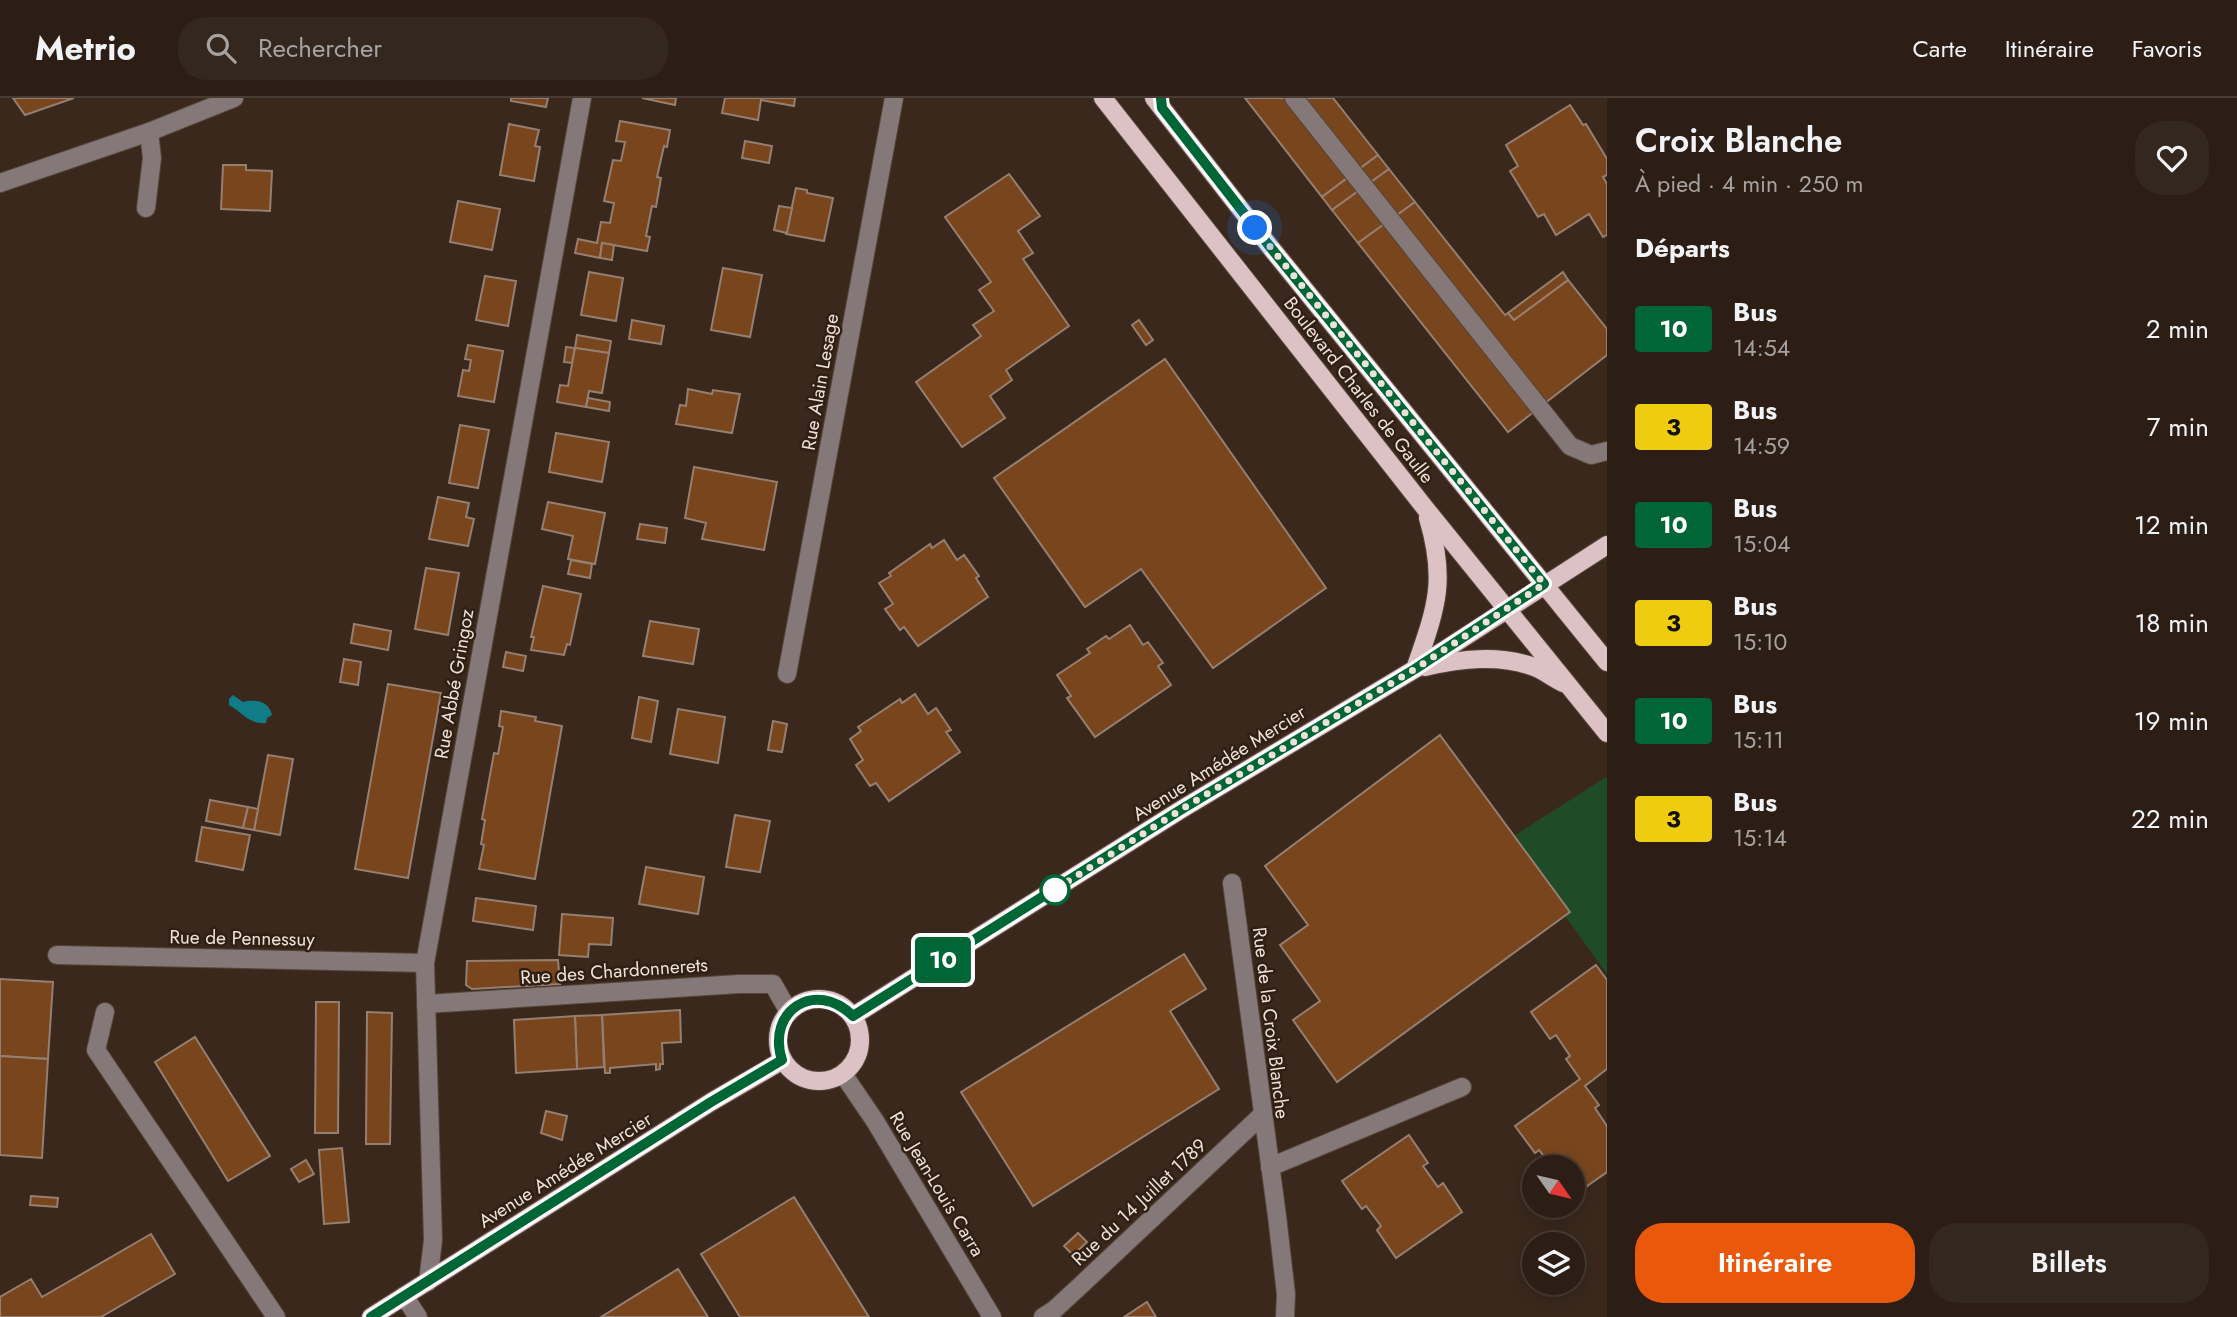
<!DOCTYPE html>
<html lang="fr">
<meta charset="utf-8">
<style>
:root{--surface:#2c1e15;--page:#34271e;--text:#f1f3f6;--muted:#a6a2a0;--line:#483c34;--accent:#ea580c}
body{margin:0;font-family:Jost,sans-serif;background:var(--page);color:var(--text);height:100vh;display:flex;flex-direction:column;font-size:26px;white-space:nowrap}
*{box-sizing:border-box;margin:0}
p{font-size:23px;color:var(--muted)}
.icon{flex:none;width:38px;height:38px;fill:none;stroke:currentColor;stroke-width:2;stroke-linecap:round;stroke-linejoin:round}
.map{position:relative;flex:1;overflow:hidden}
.drawer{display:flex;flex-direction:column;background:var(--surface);width:630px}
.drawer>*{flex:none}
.badge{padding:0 14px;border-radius:5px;font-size:24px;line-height:46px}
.needle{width:46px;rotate:124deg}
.tools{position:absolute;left:1522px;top:1057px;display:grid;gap:14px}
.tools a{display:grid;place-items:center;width:63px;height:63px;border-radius:50%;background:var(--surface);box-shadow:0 4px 18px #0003,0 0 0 2px var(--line);font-size:35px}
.you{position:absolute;width:35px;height:35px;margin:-18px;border:5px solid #fff;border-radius:50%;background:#1a73e8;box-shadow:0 0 0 10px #1a73e833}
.map>.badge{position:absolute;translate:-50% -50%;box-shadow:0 0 0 4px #fff}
h2{padding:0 28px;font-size:26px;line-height:63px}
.round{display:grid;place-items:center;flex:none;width:74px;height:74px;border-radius:28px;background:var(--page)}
.head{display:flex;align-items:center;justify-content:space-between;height:119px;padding:0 28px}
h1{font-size:33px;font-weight:600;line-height:52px}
.button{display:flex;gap:14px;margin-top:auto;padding:14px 28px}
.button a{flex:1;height:80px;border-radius:28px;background:var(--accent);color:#fff;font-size:28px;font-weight:600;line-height:80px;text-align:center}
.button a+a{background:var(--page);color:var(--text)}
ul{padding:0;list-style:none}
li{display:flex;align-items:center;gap:21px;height:98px;padding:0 28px}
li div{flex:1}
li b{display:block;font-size:26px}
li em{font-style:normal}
li .badge{min-width:77px;font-weight:700;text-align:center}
header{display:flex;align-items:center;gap:42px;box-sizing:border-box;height:98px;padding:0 35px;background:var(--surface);border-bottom:2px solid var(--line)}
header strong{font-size:33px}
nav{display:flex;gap:38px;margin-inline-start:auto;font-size:24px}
.search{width:490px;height:63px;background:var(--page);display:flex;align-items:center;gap:18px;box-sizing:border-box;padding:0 24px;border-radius:28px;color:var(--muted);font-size:26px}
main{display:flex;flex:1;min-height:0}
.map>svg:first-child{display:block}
.green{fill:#204b27}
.water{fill:#107c88}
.building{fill:#78451d;stroke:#957f71;stroke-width:2}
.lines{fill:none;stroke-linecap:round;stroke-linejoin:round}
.minor-casing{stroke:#57463a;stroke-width:20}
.major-casing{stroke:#57463a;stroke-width:20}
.minor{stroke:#847879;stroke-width:18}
.major{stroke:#dcc2c5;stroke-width:18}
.line-casing{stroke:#fff;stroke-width:16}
.line{stroke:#016635;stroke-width:10}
.walk{stroke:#ede1d9;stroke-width:7;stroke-dasharray:0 12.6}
.stop-dot{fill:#fff;stroke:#016635;stroke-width:3.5}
.labels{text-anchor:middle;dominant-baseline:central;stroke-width:5;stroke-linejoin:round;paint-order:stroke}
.street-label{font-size:19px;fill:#ede1d9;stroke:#301f13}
</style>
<header>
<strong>Metrio</strong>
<div class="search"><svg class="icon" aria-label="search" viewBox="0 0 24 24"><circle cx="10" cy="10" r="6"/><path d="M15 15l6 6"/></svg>Rechercher</div>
<nav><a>Carte</a><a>Itinéraire</a><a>Favoris</a></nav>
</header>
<main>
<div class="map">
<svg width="1607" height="1219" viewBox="0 0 1607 1219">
<rect width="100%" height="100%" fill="#3a281c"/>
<!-- green -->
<polygon class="green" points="1606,679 1607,681 1607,876 1565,818 1569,814 1514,738"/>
<!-- water -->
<path class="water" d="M233 597 243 604C255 601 269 603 272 617L267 620 266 625C249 627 241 613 229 607V601Z"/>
<!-- building -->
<g class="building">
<polygon points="13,0 74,0 25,17"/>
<polygon points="511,0 548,0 546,9 511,3"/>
<polygon points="642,0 676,0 675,7"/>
<polygon points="725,0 795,0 794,8 761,2 758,22 722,15"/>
<polygon points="1245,0 1333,0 1378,57 1322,99"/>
<polygon points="1570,7 1583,27 1586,26 1607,61 1607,77 1603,79 1607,86 1607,137 1603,139 1589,116 1556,137 1544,116 1538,119 1510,73 1518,68 1506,47"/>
<polygon points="620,23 670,32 667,49 664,48 657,79 661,80 656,109 652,108 646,138 650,139 647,153 602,145 600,160 575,155 578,141 597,145 601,124 610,125 614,105 604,103 613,62 621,63 625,44 616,43"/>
<polygon points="509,26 539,32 535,48 540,49 534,83 500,77"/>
<polygon points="745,43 772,48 769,65 742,60"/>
<polygon points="1378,57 1389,71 1332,112 1322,99"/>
<polygon points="223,67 246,67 246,72 272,73 270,113 221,111"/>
<polygon points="1389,71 1415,104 1358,145 1332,112"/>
<polygon points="1009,76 1040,118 1018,133 1033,155 1023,161 1069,228 1006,272 1012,282 990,298 1005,320 962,349 916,284 981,238 973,227 994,213 979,192 991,184 945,119"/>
<polygon points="796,90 807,92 807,95 833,100 824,143 786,136"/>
<polygon points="458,103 500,111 492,152 450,144"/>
<polygon points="1415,104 1505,217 1508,215 1514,222 1568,182 1607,231 1607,257 1508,334 1358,145"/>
<polygon points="779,108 792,110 787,135 774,132"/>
<polygon points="602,145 614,147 612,162 600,160"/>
<polygon points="723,170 762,177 750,239 711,232"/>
<polygon points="589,174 623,180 616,223 581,217"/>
<polygon points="1563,174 1568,182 1514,222 1508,215"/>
<polygon points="485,178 516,183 508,228 476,222"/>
<polygon points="632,222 664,228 661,246 629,241"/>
<polygon points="1139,222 1153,242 1146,247 1132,227"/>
<polygon points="577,237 611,243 609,255 575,250"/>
<polygon points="468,247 503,253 494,304 458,298 463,272 469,273 471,262 465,261"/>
<polygon points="566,249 575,250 572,265 564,264"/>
<polygon points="575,250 609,255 602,295 589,293 586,309 557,304 560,287 568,288"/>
<polygon points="1165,261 1326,490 1213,570 1141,471 1085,509 994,380"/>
<polygon points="688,291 712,296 713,292 740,296 732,335 676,326 680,307 686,308"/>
<polygon points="588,300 610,304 609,313 586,309"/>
<polygon points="460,327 489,332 478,390 449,385"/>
<polygon points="556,335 609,344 602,384 549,374"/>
<polygon points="694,369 777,384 764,452 702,441 706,425 685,420"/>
<polygon points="438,399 469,405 466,419 474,421 468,448 429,441"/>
<polygon points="548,404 605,415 595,466 568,461 573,438 542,431"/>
<polygon points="640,426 667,430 665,445 637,441"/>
<polygon points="944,442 957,462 964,457 979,478 976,480 988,499 918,548 904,529 900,532 885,511 893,506 879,485 891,478 889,475 930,446 932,450"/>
<polygon points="571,462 592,466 590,480 568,476"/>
<polygon points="426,470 459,475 448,537 415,531"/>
<polygon points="543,488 581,496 570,547 567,546 564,557 531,552 534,539 531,539"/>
<polygon points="650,523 699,531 693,566 643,558"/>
<polygon points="354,526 391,533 388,552 351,545"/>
<polygon points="1130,527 1143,547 1148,544 1163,565 1158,568 1171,587 1095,639 1067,600 1071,598 1057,577 1090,555 1087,551 1106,538 1109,541"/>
<polygon points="506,554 526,558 523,573 503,569"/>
<polygon points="344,561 361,564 358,587 340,584"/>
<polygon points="388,586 441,595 408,780 355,771"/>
<polygon points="915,596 928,616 936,610 951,632 946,634 960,654 889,703 876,685 870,688 856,667 863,662 850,641 861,633 858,629 900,601 902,605"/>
<polygon points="639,599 658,603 651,644 632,640"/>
<polygon points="678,611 725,619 718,665 670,656"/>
<polygon points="501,613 536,619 535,623 562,628 535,781 479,771 484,747 481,746 485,722 482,721 494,655 498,656 503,629 499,628"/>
<polygon points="773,623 787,626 782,654 768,652"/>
<polygon points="1440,637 1570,814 1337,984 1293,922 1320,903 1280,847 1308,827 1265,768"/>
<polygon points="268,657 293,661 280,737 254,732"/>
<polygon points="210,702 248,709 243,730 206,723"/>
<polygon points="248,709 258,711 254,732 243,730"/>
<polygon points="735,717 770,723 760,774 726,769"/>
<polygon points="202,729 250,737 243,772 196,763"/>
<polygon points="646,769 704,779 698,816 639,806"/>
<polygon points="476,800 536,808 533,832 473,823"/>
<polygon points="562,816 613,820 611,847 589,846 588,859 559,857"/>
<polygon points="1184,856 1206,891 1170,913 1219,991 1033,1108 961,994"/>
<polygon points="558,862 560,886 472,891 466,887 467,863"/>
<polygon points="1596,867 1607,882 1607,971 1585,988 1599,1007 1595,1010 1607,1028 1607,1074 1573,1098 1573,1069 1552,1069 1539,1052 1535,1055 1515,1028 1580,981 1566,961 1570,958 1556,937 1550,941 1531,914"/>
<polygon points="0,881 53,884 48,961 0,958"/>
<polygon points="316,904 339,904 338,1035 315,1035"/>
<polygon points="680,912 681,944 662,945 663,966 660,966 660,971 656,972 656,966 610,970 610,975 605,975 602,917"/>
<polygon points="367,914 392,915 390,1046 366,1046"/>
<polygon points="602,917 604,969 577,971 575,918"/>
<polygon points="575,918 577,971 516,975 514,922"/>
<polygon points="195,939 270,1058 228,1083 155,964"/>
<polygon points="0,958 48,961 42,1060 0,1057"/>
<polygon points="546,1013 567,1018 562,1042 541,1035"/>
<polygon points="1409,1037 1428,1065 1423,1068 1438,1089 1443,1085 1462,1114 1396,1160 1377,1132 1381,1128 1366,1108 1362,1111 1342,1083"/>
<polygon points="342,1050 349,1124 324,1126 319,1052"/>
<polygon points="306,1062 314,1076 299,1084 291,1071"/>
<polygon points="31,1098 58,1100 57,1109 30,1107"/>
<polygon points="794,1099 869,1219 740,1219 701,1156"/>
<polygon points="1078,1135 1087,1144 1073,1157 1064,1148"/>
<polygon points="151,1136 175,1176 101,1219 0,1219 0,1199 31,1181 42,1199"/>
<polygon points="678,1171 708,1219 601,1219"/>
<polygon points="1147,1204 1156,1219 1124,1219"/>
</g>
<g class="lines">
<!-- minor casing -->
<g class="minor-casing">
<g id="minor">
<polyline points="1294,0 1570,348 1591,357 1607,353"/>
<polyline points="0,85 149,34 234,0"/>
<polyline points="146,110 152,60 149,34"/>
<polyline points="787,576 894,0"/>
<polyline points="1232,785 1277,1118 1286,1196 1285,1219"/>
<polyline points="57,857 425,865"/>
<polyline points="426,906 739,886 773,886 789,914"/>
<polyline points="105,914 96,952 276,1219"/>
<polyline points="843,976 875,1023 992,1219"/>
<polyline points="1270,1069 1462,989"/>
<polyline points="428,1184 433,1142 425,865 582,0"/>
<polyline points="404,1198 418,1219"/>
<polyline points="1043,1219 1054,1212 1080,1188 1262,1017"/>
</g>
</g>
<!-- major casing -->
<g class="major-casing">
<g id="major">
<polyline points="1103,0 1425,410 1607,635"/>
<polyline points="1154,0 1271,150 1607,564"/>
<path d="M1425 569C1460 561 1499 556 1534 569 1544 573 1553 580 1563 585"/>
<path d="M1415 571C1436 510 1447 484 1428 420"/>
<circle cx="819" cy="942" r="41"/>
<polyline points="853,918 1182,711 1415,571 1607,447"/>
<polyline points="371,1219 711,1004 783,962"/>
</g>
</g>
<!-- minor -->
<use href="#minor" class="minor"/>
<!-- major -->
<use href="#major" class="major"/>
</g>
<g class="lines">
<!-- line casing -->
<g class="line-casing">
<path id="line" d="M371 1219 711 1004 782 962C766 912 816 881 853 918L1182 711 1415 571 1544 486 1271 150 1162 10 1161 0"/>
</g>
<!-- line -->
<use href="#line" class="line"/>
<!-- walk -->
<polyline class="walk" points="1055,792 1051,794 1182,711 1415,571 1544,486 1255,130"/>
</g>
<!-- markers -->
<circle class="stop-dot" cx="1055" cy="792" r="14"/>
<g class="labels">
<!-- street labels -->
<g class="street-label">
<text transform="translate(820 284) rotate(-80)">Rue Alain Lesage</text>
<text transform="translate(1359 292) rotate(52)">Boulevard Charles de Gaulle</text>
<text transform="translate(454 586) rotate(-80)">Rue Abbé Gringoz</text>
<text transform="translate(1219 665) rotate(-32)">Avenue Amédée Mercier</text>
<text transform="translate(242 840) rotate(1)">Rue de Pennessuy</text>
<text transform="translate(614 873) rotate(-4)">Rue des Chardonnerets</text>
<text transform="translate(1271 925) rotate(83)">Rue de la Croix Blanche</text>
<text transform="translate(565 1072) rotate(-32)">Avenue Amédée Mercier</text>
<text transform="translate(937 1086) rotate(59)">Rue Jean-Louis Carra</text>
<text transform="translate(1139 1104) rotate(-43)">Rue du 14 Juillet 1789</text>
</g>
</g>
</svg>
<div class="tools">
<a><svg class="needle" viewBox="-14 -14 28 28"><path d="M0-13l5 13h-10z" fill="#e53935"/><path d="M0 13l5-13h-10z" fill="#a6a2a0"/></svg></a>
<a><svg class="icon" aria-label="layers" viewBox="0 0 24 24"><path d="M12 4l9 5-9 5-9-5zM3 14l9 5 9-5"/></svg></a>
</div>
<div class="you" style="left:1255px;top:130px"></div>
<b class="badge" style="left:943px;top:862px;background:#016635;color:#fff">10</b>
</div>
<section class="drawer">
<div class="head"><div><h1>Croix Blanche</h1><p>À pied · 4 min · 250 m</p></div><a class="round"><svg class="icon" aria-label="heart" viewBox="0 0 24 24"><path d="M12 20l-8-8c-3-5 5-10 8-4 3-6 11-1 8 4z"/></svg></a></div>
<h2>Départs</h2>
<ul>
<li><span class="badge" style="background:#016635;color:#fff">10</span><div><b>Bus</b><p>14:54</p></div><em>2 min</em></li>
<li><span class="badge" style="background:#eecd11;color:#111">3</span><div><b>Bus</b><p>14:59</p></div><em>7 min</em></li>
<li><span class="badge" style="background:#016635;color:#fff">10</span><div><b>Bus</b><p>15:04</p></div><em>12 min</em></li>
<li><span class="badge" style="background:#eecd11;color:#111">3</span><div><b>Bus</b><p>15:10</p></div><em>18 min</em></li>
<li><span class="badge" style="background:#016635;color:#fff">10</span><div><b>Bus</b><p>15:11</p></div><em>19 min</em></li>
<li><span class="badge" style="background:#eecd11;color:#111">3</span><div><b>Bus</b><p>15:14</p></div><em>22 min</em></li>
</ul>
<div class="button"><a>Itinéraire</a><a>Billets</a></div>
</section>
</main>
